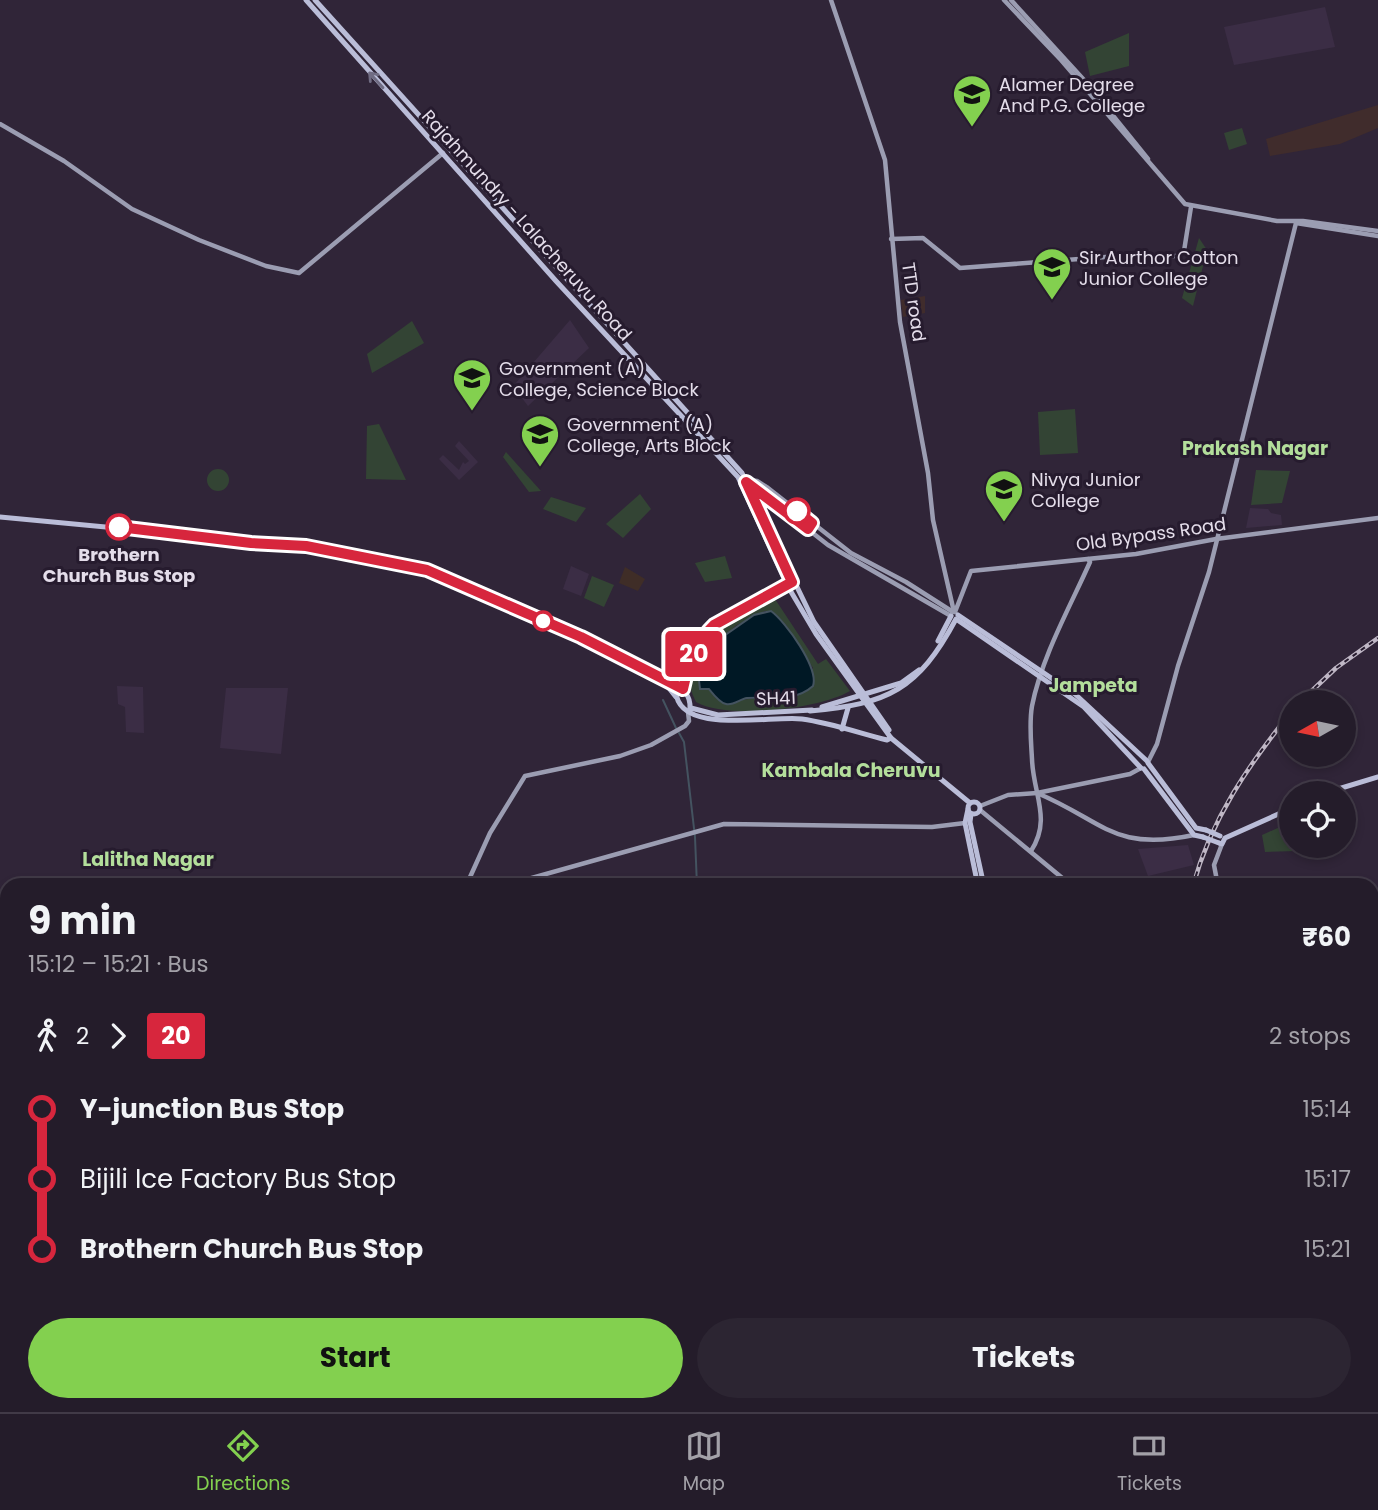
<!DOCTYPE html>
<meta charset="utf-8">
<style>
:root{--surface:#241c2a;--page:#2c2532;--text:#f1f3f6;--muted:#a3a1a8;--line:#413a47;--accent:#83d04f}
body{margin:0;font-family:Poppins,sans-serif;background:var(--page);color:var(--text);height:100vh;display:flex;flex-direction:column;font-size:26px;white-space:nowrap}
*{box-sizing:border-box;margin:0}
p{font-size:23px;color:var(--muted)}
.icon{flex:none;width:38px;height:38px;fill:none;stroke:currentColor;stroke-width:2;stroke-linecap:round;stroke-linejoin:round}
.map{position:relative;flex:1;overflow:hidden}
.sheet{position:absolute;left:0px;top:878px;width:1379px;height:534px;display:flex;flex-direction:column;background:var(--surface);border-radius:21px 21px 0 0;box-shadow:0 4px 10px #0003,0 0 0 2px var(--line)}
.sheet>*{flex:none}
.badge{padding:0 14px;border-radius:5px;font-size:24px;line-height:46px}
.needle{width:46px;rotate:261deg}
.controls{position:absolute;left:1279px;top:690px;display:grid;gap:14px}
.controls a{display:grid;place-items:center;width:77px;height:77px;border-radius:50%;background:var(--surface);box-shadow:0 4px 10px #0003,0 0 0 2px var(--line);font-size:35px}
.map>.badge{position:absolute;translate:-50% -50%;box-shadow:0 0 0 4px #fff}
.legs{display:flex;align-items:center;gap:10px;height:77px;padding:0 28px;font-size:23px}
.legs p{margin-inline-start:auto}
.head{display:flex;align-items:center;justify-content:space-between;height:119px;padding:0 28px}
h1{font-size:38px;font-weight:700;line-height:52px}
.action{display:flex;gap:14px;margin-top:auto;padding:14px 28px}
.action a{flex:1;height:80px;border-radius:42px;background:var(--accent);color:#111;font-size:28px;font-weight:700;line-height:80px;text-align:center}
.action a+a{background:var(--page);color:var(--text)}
ul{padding:0 28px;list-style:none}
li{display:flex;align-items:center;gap:24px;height:70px;font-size:26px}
li i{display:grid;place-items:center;width:10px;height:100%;margin:0 9px;background:currentColor}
li i::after{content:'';width:18px;height:18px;margin:-9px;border:5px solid;border-radius:50%;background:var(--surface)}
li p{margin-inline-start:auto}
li:first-child i{background:linear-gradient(#0000 50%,currentColor 0)}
li:last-child i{background:linear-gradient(currentColor 50%,#0000 0)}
.tab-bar{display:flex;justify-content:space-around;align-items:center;height:98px;border-top:2px solid var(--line);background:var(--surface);font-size:19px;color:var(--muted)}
.tab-bar a{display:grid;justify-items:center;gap:4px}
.tab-bar .on{color:var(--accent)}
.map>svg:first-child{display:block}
.commercial{fill:#402c2c}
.built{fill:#3b2d45}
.medical{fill:#3f2d27}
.green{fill:#334434;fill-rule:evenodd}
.water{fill:#001825;stroke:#445360;stroke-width:2}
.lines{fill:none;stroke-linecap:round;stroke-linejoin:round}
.stream{stroke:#445360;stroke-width:2}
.secondary{stroke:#9b9db2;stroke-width:4.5}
.primary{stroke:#babdd8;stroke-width:5}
.rail-casing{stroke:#bfb7c5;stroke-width:4.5}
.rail{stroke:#261b2e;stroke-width:2;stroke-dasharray:5;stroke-linecap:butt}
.primary-bridge{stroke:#babdd8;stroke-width:5}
.oneway{stroke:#706c83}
.line-1-casing{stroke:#fff;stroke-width:16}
.line-1{stroke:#d7263d;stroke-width:10}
.stop-1-dot{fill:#fff;stroke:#d7263d;stroke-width:3.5}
.labels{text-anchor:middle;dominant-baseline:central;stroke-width:6;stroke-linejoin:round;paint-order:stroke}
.poi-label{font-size:18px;fill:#e4ddea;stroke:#261b2e;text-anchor:start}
.street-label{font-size:18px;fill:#e4ddea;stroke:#261b2e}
.stop-label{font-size:18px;font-weight:bold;fill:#e4ddea;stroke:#261b2e}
.neighbourhood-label{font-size:19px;font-weight:bold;fill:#b3de9b;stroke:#261b2e}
</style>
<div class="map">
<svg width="1378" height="1412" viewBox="0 0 1378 1412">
<rect width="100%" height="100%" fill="#302538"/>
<!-- commercial -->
<g class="commercial">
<polygon points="1378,105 1378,128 1340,144 1270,156 1266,139"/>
<polygon points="925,296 925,313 903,317 901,300"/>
</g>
<!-- built -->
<g class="built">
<polygon points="1325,7 1335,47 1234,65 1224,27"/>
<polygon points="570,320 589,348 528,406 516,390 509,391"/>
<polygon points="459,441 478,462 459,480 439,459 443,455 459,470 463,462 465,464 469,461 455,446"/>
<polygon points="1250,508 1268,509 1271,513 1281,515 1282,525 1246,528"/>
<polygon points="571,566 589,574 581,596 563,589"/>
<polygon points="117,686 143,687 144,733 126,732 125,707 118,704"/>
<polygon points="226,688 288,688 281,754 220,748"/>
<polygon points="1188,845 1194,865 1148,876 1138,849"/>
<rect x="0" y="992" width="7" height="341"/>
</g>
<!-- medical -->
<polygon class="medical" points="625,567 645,579 638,591 619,583"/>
<!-- green -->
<g class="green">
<polygon points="1129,33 1129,66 1090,76 1085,52"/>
<polygon points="1242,128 1247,144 1229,150 1224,133"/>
<polygon points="1199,238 1207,250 1193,306 1182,298"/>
<polygon points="412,321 424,343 372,373 367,354"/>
<polygon points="1075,409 1078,453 1040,455 1038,412"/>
<polygon points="379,424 406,480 366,479 367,426"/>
<polygon points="506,452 541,491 529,492 503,457"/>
<circle cx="218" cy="480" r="11"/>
<polygon points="1256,470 1290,471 1282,503 1251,505"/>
<polygon points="640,494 651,509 623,538 606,524"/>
<polygon points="551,497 586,508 576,522 543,509"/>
<polygon points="725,556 732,578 705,582 695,563"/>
<polygon points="592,576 614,585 604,607 584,598"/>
<path d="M773 596 818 664 826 659 850 691C820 709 727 720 696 702 668 649 735 615 773 596ZM765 611H770L786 625 813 668 793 696C776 699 745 696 733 703 715 697 705 690 698 672L722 638 737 625Z"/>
<polygon points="1291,822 1292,845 1333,845 1334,850 1265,852 1262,835"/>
<polygon points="7,908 7,968 0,969 0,910"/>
</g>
<!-- water -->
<g class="water">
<path d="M771 611C786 622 819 668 813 686 794 703 769 696 747 698 740 699 733 706 726 704 720 703 713 694 709 689H700L698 672 708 661 711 645 754 615Z"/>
<polygon points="1378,1265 1378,1412 0,1412 0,1400 7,1398 7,1405 1372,1405 1372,1267"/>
</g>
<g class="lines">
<!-- stream -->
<g class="stream">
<polyline points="663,700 676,728"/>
<polyline points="679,733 684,742 695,837 697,886"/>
</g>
<!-- secondary -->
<g class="secondary">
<polyline points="831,0 885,160 900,322 928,473 933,520 954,612"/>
<polyline points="1004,0 1061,60 1185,204 1277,221 1303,221 1378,231"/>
<polyline points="1011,0 1085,81 1148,159"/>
<polyline points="0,124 64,161 132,209 199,240 266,266 299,273 443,153"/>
<polyline points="1296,223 1378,236"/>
<polyline points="891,239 923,238 960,268 1119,256 1178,256 1184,251 1191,207"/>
<polyline points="743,479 757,481 768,488 851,553 906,582 953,612"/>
<polyline points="741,485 749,483 828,545 951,616"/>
<polyline points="955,612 971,571 1136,554 1216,539 1378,518"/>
<path d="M683 689C688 664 696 642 714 625L792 582"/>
<polyline points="1148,762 1157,744 1178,666 1209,572 1296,223"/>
<path d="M1037 793C1104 821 1113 852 1194 835"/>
<polyline points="980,806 1008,795 1037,793 1130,774 1141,768"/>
<polyline points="980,810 1072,886"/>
<path d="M1031 851C1052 819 1033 794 1032 759 1031 741 1029 723 1032 706 1042 656 1070 607 1090 562L1088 559"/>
<polyline points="466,886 490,833 525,776 620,756 651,745 685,726 689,721 688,712"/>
<polyline points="503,886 724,824 932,827 965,823"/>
<polyline points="1218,886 1214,865 1222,844"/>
<polyline points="1372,1050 1378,1047"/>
</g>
<!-- primary -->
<g class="primary">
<polyline points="306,0 556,281 738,477 787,585 816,634 891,738 970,803"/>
<polyline points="315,0 742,473 814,622 889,730"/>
<polyline points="0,517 306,546 427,570 581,637 661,678 676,697"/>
<polyline points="958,615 1075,694 1147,761"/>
<polyline points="938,641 951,616"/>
<path d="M668 683C682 687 691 694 690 709"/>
<path d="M683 689 676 691C677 736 773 715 802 719 831 723 859 733 887 740L891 738"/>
<polyline points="822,707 901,683 919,670"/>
<polyline points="691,708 718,715 812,710"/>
<path d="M810 711C888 704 918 690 956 619L1084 707 1141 768"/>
<polyline points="842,729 848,708"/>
<polyline points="1148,763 1196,828 1206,830"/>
<polyline points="1144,769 1194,835 1203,837"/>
<polyline points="1325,793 1378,777"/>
<circle cx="974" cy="808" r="6"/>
<polyline points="968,809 965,823 978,886"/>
<polyline points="971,814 970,822 984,886"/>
<polyline points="1219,843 1222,844 1225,838 1292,808"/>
<polyline points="0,987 7,986"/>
<polyline points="1372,1249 1378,1247"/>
</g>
<!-- rail casing -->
<g class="rail-casing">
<g id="rail">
<polyline points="1300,702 1336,668 1378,638"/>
<path d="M1193 886C1211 819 1249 764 1292 711"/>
<polyline points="1194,1405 1195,1412"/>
</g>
</g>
<!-- rail -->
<use href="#rail" class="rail"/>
<!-- primary-bridge -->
<g class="primary-bridge">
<polyline points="1206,830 1220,836"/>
<polyline points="1203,837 1219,843"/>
</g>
</g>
<!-- one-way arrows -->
<defs><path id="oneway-shaft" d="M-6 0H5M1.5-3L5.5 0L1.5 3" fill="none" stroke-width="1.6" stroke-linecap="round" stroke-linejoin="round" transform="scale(1.75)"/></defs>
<use class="oneway" href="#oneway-shaft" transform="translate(376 80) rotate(-132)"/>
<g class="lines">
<!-- line-1 casing -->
<g class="line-1-casing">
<path id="line-1" d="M119 527 251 543 306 546 427 570 581 637 683 689C688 665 696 642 714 625L792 582 746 482 808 529 812 523 797 511"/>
</g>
<!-- line-1 -->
<use href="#line-1" class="line-1"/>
</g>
<!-- icons -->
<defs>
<g id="university-pin" transform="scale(2.0125)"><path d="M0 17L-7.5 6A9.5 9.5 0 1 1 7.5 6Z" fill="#83d04f" stroke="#261b2e"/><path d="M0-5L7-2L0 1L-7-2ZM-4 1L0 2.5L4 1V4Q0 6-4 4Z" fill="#111"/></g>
</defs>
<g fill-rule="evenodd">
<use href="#university-pin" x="972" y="94"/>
<use href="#university-pin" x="1052" y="267"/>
<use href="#university-pin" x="472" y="378"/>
<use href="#university-pin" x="540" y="434"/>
<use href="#university-pin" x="1004" y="489"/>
</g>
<!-- markers -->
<g class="stop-1-dot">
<circle cx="797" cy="511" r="12"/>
<circle cx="119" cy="527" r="12"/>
<circle cx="543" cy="621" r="9"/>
</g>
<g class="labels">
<!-- poi labels -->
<g class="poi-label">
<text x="999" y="84">Alamer Degree<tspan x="999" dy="21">And P.G. College</tspan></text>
<text x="1079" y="257">Sir Aurthor Cotton<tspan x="1079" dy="21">Junior College</tspan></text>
<text x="499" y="368">Government (A)<tspan x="499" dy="21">College, Science Block</tspan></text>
<text x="567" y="424">Government (A)<tspan x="567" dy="21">College, Arts Block</tspan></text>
<text x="1031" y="479">Nivya Junior<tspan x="1031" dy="21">College</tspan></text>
</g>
<!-- street labels -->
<g class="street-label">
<text transform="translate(527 225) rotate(48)">Rajahmundry - Lalacheruvu Road</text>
<text transform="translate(914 302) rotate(82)">TTD road</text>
<text transform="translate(1151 534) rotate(-8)">Old Bypass Road</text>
<text transform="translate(776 698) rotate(-2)">SH41</text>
</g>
<!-- stop labels -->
<g class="stop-label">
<text x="119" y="554">Brothern<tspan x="119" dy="21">Church Bus Stop</tspan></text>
</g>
<!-- neighbourhood labels -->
<g class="neighbourhood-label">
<text x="1255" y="448">Prakash Nagar</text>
<text x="1093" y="685">Jampeta</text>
<text x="851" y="770">Kambala Cheruvu</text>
<text x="148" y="859">Lalitha Nagar</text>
</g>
</g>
</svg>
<div class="controls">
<a><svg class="needle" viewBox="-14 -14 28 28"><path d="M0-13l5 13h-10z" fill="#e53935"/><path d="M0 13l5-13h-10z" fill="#a3a1a8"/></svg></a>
<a><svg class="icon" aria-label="locate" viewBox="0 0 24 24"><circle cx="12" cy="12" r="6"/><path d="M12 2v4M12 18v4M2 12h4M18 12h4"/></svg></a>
</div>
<b class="badge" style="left:694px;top:654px;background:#d7263d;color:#fff">20</b>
<section class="sheet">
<div class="head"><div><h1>9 min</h1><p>15:12 – 15:21 · Bus</p></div><b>₹60</b></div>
<div class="legs"><svg class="icon" aria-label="walk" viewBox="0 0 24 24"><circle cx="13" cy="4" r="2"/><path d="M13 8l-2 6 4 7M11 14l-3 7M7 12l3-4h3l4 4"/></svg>2<svg class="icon" aria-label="forward" viewBox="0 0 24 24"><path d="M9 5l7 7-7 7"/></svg><b class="badge" style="background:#d7263d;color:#fff">20</b><p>2 stops</p></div>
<ul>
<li><i style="color:#d7263d"></i><b>Y-junction Bus Stop</b><p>15:14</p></li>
<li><i style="color:#d7263d"></i><span>Bijili Ice Factory Bus Stop</span><p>15:17</p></li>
<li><i style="color:#d7263d"></i><b>Brothern Church Bus Stop</b><p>15:21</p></li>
</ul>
<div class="action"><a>Start</a><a>Tickets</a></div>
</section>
</div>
<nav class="tab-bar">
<a class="on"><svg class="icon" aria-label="directions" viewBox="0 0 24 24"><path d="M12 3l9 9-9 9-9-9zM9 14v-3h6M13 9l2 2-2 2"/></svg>Directions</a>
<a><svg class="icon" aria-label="map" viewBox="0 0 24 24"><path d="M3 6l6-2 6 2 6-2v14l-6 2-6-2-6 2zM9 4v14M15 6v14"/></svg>Map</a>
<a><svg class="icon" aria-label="tickets" viewBox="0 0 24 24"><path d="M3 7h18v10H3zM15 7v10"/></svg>Tickets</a>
</nav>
